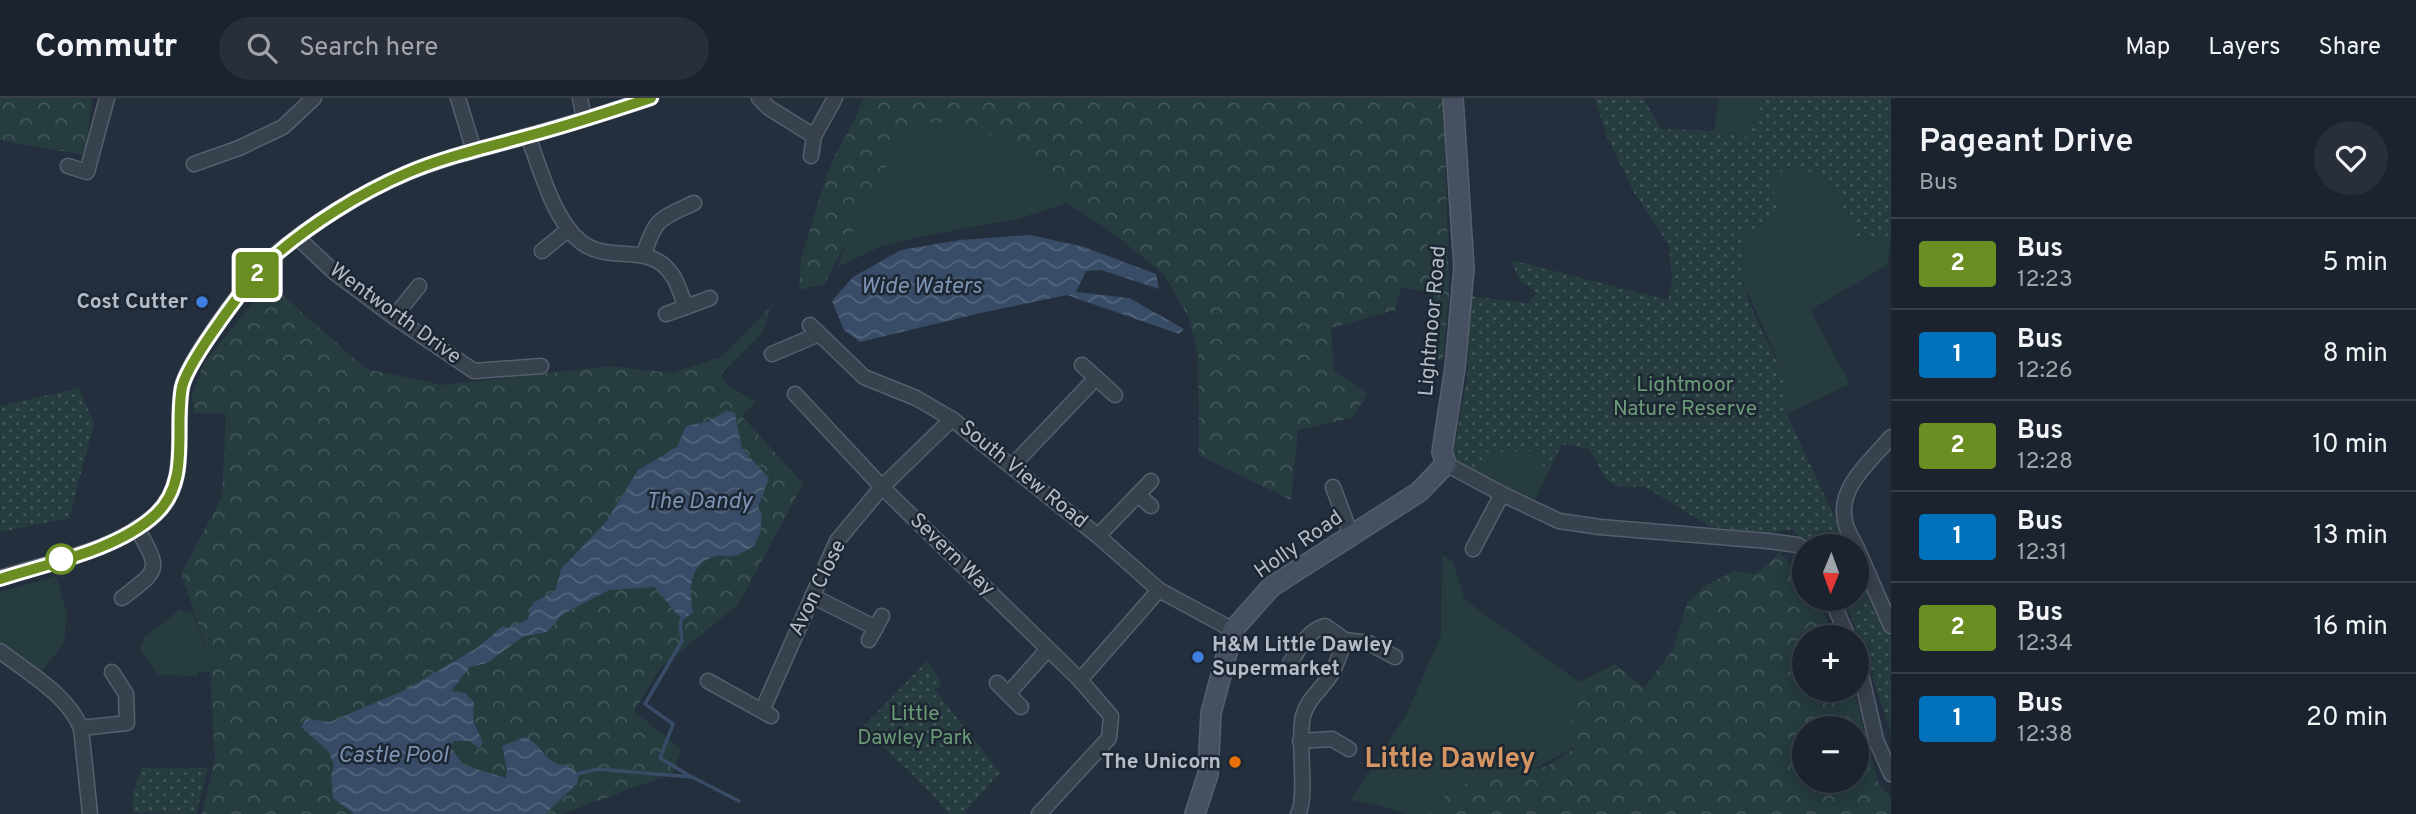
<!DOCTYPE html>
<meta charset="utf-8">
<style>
:root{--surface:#1b232e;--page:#282f3a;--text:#f1f3f6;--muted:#a0a4aa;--line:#39404a}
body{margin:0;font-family:Overpass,sans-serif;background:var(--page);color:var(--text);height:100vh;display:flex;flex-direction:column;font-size:26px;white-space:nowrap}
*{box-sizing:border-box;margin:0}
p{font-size:23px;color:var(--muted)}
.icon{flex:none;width:38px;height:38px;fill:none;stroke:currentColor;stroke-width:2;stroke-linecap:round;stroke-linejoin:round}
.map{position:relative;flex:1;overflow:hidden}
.side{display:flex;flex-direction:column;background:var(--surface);width:525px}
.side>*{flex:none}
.badge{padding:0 14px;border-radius:5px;font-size:24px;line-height:46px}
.needle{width:46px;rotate:181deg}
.tools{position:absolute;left:1792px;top:436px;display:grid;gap:14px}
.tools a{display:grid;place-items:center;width:77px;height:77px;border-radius:50%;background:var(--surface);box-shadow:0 4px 18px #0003,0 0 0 2px var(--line);font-size:35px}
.map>.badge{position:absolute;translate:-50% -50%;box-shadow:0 0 0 4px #fff}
.round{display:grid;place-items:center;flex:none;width:74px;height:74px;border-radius:37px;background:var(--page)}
.summary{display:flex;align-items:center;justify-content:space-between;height:119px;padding:0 28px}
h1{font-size:33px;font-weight:600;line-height:52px}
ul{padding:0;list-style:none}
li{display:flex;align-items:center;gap:21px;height:91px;padding:0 28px;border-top:2px solid var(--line)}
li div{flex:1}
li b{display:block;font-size:26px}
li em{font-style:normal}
li .badge{min-width:77px;font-weight:700;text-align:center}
header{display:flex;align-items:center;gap:42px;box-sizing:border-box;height:98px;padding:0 35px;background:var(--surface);border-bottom:2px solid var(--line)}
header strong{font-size:33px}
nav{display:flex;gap:38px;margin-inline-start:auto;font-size:24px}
.search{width:490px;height:63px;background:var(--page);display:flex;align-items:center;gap:18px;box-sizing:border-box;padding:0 24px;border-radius:38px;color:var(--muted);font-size:26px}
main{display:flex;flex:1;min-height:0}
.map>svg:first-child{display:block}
.grass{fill:#263c3f}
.forest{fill:url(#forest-crowns);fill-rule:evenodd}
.park{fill:url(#park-dots)}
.water{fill:url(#water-waves)}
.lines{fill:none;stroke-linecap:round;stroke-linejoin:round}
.stream{stroke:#394c67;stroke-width:3.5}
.street-casing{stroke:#565f6c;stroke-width:17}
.secondary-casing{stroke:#565f6c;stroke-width:22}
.street{stroke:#38414e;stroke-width:14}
.secondary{stroke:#465061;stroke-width:19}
.line-casing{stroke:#fff;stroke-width:16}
.line{stroke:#6b8e23;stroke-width:10}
.shop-dot{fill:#3f7fe0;stroke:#1d2633;stroke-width:2.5}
.stop-dot{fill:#fff;stroke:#6b8e23;stroke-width:3.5}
.food-dot{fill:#e8710a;stroke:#1d2633;stroke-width:2.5}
.labels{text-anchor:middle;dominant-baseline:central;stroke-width:5;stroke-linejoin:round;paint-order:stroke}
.poi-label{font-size:21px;font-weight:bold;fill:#b4bcc9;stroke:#1d2633;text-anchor:end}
.street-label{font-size:21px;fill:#b4bcc9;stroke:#1d2633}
.park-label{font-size:21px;fill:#6b9a76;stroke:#1d2633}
.water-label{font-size:23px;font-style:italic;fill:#7c92b1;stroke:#1d2633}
.district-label{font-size:28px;font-weight:bold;fill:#d59563;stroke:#1d2633}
</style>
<header>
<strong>Commutr</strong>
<div class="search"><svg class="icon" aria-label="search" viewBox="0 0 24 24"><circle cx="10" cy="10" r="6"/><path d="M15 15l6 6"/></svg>Search here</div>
<nav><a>Map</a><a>Layers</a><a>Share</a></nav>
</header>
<main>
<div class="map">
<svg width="1891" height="716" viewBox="0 0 1891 716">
<defs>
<pattern id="forest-crowns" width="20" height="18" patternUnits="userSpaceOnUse" patternTransform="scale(1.75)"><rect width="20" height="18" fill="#263c3f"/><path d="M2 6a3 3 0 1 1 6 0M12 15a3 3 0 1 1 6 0" fill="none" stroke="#435659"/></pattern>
<pattern id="park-dots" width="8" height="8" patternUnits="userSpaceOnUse" patternTransform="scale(1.75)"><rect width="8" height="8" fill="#263c3f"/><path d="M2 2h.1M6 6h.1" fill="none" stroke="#435659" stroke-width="1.8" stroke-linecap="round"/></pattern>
<pattern id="water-waves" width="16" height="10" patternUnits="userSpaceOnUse" patternTransform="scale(1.75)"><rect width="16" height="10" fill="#394c67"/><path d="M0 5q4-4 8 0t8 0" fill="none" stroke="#53647b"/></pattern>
</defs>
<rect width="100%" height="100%" fill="#242f3e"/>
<!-- grass -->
<g class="grass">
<polygon points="1719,0 1764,0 1749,39 1714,33"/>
<polygon points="910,24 960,24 1022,51 1068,105 1017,121 918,139 877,150 838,169 846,142"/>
<polygon points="1792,68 1826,80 1847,116 1857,140 1891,141 1887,167 1810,212 1850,286 1787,316 1785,279 1740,177 1746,135 1769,80"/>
<polygon points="1533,353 1548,375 1535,402 1477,378 1484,354"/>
<polygon points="1442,456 1453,464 1465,502 1579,584 1570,627 1580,646 1534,671 1452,689 1429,716 1406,716 1374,706 1351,702 1407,615 1441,537"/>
<polygon points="56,478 67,515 64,545 41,574 0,544 0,494"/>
<polygon points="181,511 186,515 192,513 213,569 210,574 198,575 197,578 158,577 140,551 145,539"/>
</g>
<!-- forest -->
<g class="forest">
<polygon points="0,0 92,0 85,57 0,42"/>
<polygon points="863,0 1444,0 1449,197 1443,262 1425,258 1434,195 1401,189 1395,212 1331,230 1334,273 1368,296 1351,320 1298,332 1291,402 1199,357 1198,256 1189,220 1164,176 1106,130 1068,106 1022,51 960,24 910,25 824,186 799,192 801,161 823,89 833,62 854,23"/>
<polygon points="269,185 366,271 443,287 610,268 671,275 722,259 772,207 762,235 720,277 727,287 756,304 742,318 803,386 738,507 662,568 634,613 681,651 673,675 562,716 202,716 215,662 210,574 213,569 181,476 222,399 226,316 194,315 192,297 204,265"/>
<path d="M1779 454 1804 480V500L1816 501 1837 539H1804V592H1854L1878 685 1891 700V716H1429L1452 689 1548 668 1580 646 1570 627 1579 584 1615 566 1644 590 1672 553 1688 503 1706 487 1735 473 1755 476 1771 464ZM1804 630H1857V682H1804Z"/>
</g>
<!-- park -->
<g class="park">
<polygon points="1594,0 1643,0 1661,31 1714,33 1748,39 1764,0 1891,0 1891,141 1857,140 1847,116 1826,80 1792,68 1769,80 1780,116 1746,135 1740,177 1755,219 1785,279 1787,317 1848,448 1806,448 1793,431 1770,435 1711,429 1645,389 1616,388 1606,381 1589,351 1562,346 1548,375 1533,353 1484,354 1477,378 1451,366 1467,282 1470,198 1528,205 1537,195 1519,181 1511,162 1668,202 1672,183 1669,147 1633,93 1607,38"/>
<polygon points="79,290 94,326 69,420 0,434 0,308"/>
<polygon points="1857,465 1891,540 1891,634 1845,501 1857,500"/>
<polygon points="926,564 933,570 942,589 934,591 1000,675 963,716 948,716 932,696 863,629"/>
<polygon points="142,670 208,670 196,716 133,715 133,694"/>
</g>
<!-- water -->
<g class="water">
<polygon points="1030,137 1084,149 1156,176 1159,191 1101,172 1086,173 1076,194 1129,200 1184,231 1179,236 1067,197 985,214 860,244 844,232 832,203 853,179 901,152 960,142"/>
<path d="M726 313 735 315 742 351 769 380 758 409 762 415 760 435 754 448C748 451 740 457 733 458 727 459 722 457 716 458 688 466 689 492 693 515L683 521 674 513 655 489 609 492 563 516 547 534 524 538 487 565 470 569 451 593 465 595 474 604 473 622 483 645 479 650 469 643H454L450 649 464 667 506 680 507 670 502 648 525 639C541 647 542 657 552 663 563 670 565 663 579 676L577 686 545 716H354L333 700 331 678 334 668 329 654 301 629 306 621 330 624 405 592 477 550 503 528 508 530 528 521 533 505 555 493 561 471 606 424 638 372 677 349 686 328 707 324Z"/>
</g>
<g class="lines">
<!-- stream -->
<g class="stream">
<polyline points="684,516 680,526 682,543 645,606 673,626 660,660 690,678"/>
<polyline points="577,676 598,671 692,679 739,703"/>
</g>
<!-- street casing -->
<g class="street-casing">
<g id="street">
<polyline points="458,0 474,53"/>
<polyline points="580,0 584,21"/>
<polyline points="759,0 769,10 814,38 835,0"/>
<path d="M528 38C540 70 554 123 581 144 609 166 647 144 670 174 678 183 681 198 686 209L666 216"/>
<polyline points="811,58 814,38"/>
<polyline points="194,66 239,50 283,29 314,0"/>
<polyline points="68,68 87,74 107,0"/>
<polyline points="298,140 335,175 394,219 474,273 541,268"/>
<polyline points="542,153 569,131"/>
<path d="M644 156C656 119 660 121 694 105"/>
<polyline points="686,209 710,200"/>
<polyline points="394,219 419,188"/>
<polyline points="810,227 864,279 916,300 952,321 1098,438 1159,492 1233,532"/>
<polyline points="772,256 819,236"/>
<polyline points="1082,267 1115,297"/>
<polyline points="795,296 882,389 1080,582 1111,618 1109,640 1039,716"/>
<polyline points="1446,366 1502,396 1559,423 1600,429 1768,443 1798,447 1804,453"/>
<polyline points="1013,367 1096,280"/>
<polyline points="1333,389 1351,437"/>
<polyline points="1138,397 1151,408"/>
<polyline points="1098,438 1151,383"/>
<path d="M1856 448C1852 440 1846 431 1845 423 1837 389 1872 362 1891 339"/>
<polyline points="1857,450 1891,528"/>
<polyline points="1473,451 1502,396"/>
<path d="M0 480C49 464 118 452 156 416 191 383 174 332 182 289 187 263 251 178 272 159 311 126 360 95 407 75 444 59 485 50 524 39 567 27 609 14 651 0"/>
<polyline points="812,498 876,530"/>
<path d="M122 500C160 471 161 473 137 430"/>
<polyline points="1831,500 1848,539"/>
<polyline points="869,542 882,518"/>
<polyline points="1345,542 1369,545 1395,559"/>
<path d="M0 553C28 575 67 596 81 630L90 716"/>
<polyline points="1857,558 1876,642 1891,676"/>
<path d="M1290 565C1300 550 1307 533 1325 528L1345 542C1341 552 1338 563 1333 573 1324 590 1308 599 1303 618 1297 643 1308 700 1298 716"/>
<polyline points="1080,582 1159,492"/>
<polyline points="708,583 771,618"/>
<polyline points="997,585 1021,609"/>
<polyline points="1008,596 1048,551"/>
<polyline points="762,613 837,443 882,389 952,321"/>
<polyline points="81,630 127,625 126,596 112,574"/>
<polyline points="1300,643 1332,641 1349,651"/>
</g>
</g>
<!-- secondary casing -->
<g class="secondary-casing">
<polyline id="secondary" points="1195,716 1208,676 1211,615 1233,532 1271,489 1419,394 1446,366 1442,354 1455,270 1464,170 1453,0"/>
</g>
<!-- street -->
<use href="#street" class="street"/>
<!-- secondary -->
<use href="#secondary" class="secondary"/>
</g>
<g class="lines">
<!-- line casing -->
<g class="line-casing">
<path id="line" d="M0 481C49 465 118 452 156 416 191 383 174 332 182 289 188 263 251 178 273 159 311 126 360 95 407 75 444 59 485 50 524 39 567 28 609 14 651 0"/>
</g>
<!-- line -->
<use href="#line" class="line"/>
</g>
<!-- markers -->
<g class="shop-dot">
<circle cx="202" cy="204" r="7"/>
<circle cx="1198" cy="559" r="7"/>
</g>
<circle class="stop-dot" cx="61" cy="461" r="14"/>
<circle class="food-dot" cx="1235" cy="664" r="7"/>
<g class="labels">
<!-- poi labels -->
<g class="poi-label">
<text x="188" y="204">Cost Cutter</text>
<text x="1212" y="547" text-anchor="start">H&amp;M Little Dawley<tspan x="1212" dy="24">Supermarket</tspan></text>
<text x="1221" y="664">The Unicorn</text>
</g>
<!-- street labels -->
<g class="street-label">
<text transform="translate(395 216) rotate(36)">Wentworth Drive</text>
<text transform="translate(1433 223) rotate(-85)">Lightmoor Road</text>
<text transform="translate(1023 377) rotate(39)">South View Road</text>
<text transform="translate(1299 447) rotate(-35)">Holly Road</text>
<text transform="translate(952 457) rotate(44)">Severn Way</text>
<text transform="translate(818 490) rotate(-64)">Avon Close</text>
</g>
<!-- park labels -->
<g class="park-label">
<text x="1685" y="287">Lightmoor<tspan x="1685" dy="24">Nature Reserve</tspan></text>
<text x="915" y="616">Little<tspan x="915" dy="24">Dawley Park</tspan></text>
</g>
<!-- water labels -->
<g class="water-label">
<text x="921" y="189">Wide Waters</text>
<text x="699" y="404">The Dandy</text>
<text x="393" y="658">Castle Pool</text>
</g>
<!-- district labels -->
<g class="district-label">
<text x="1450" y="662">Little Dawley</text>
</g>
</g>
</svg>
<div class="tools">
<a><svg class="needle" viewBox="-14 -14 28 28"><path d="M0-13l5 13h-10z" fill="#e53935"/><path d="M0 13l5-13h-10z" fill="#a0a4aa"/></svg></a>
<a>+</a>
<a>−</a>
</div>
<b class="badge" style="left:257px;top:177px;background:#6b8e23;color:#fff">2</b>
</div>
<section class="side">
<div class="summary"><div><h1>Pageant Drive</h1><p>Bus</p></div><a class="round"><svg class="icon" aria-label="heart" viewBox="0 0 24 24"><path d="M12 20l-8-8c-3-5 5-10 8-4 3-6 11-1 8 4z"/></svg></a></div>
<ul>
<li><span class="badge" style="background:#6b8e23;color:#fff">2</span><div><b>Bus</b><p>12:23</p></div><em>5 min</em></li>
<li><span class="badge" style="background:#0072bc;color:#fff">1</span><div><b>Bus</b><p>12:26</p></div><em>8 min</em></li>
<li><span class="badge" style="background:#6b8e23;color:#fff">2</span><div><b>Bus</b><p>12:28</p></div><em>10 min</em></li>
<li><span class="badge" style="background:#0072bc;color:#fff">1</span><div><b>Bus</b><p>12:31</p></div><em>13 min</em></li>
<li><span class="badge" style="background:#6b8e23;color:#fff">2</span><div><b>Bus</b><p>12:34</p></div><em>16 min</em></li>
<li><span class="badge" style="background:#0072bc;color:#fff">1</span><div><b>Bus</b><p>12:38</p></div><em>20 min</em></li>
</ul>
</section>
</main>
